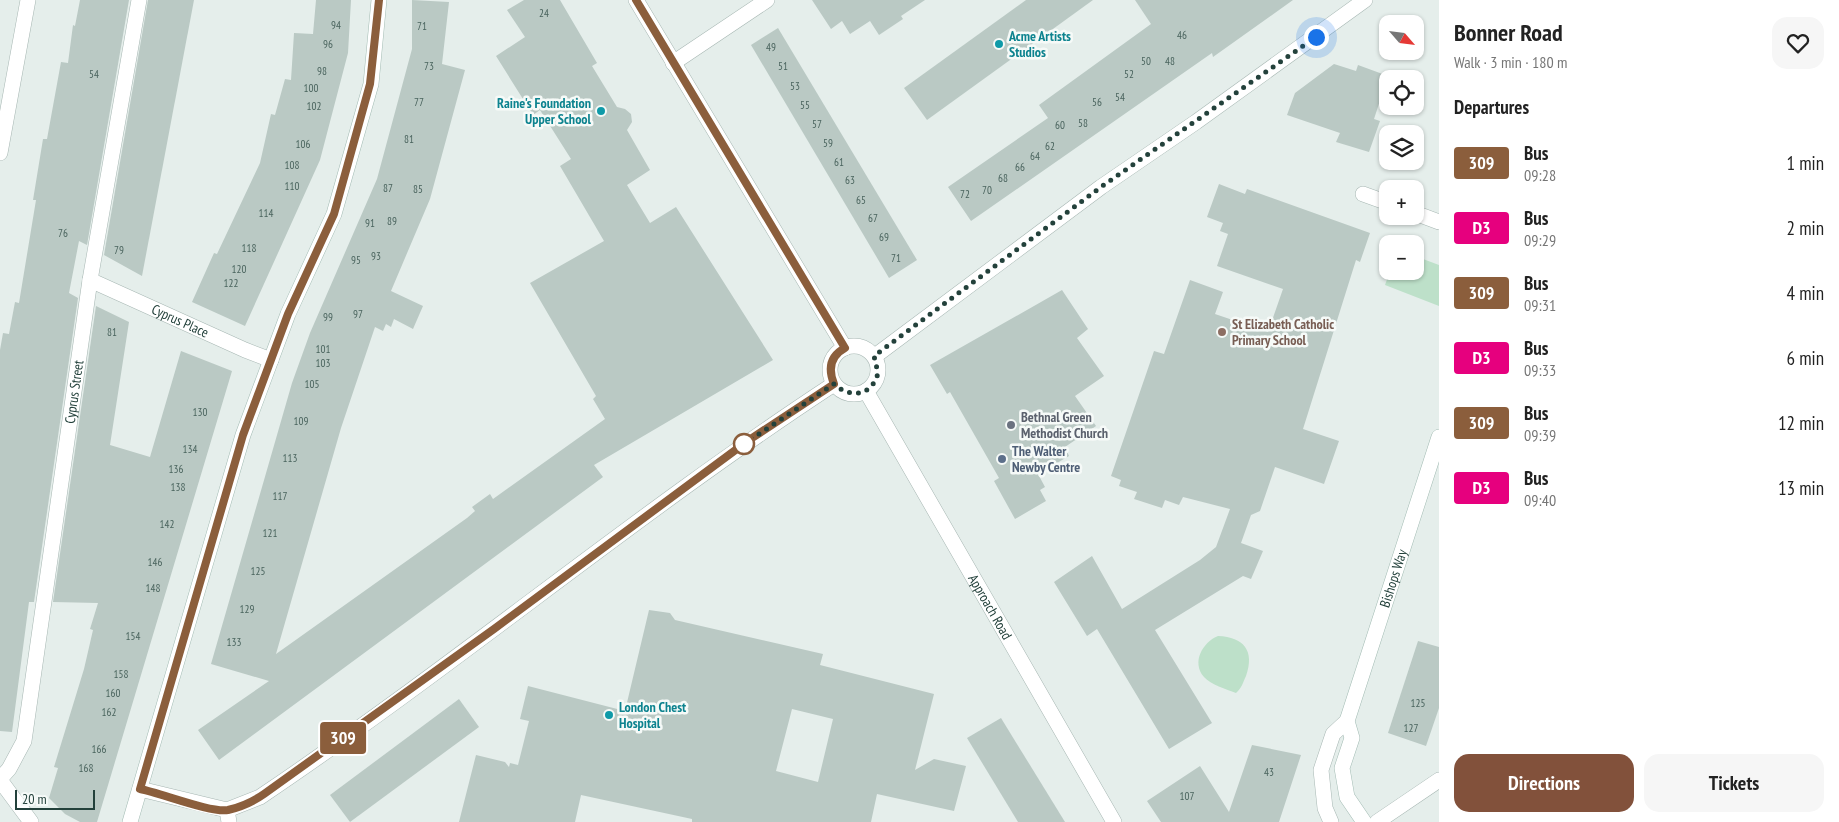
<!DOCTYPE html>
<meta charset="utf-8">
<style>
:root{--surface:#fff;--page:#f6f6f6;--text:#222;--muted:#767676;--accent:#82513b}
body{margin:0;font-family:"PT Sans Narrow",sans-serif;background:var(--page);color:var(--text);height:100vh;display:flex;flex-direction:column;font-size:19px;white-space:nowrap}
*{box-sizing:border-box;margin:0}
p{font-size:16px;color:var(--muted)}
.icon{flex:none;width:28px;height:28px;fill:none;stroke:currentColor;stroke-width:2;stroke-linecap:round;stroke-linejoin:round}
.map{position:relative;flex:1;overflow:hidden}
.details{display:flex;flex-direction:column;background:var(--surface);width:400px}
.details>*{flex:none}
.badge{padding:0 10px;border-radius:4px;font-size:18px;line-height:32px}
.needle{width:32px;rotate:118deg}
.controls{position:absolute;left:1379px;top:15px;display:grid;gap:10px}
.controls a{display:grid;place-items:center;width:45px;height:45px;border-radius:10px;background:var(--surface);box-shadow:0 1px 4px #0004;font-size:25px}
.scale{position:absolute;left:15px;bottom:12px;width:80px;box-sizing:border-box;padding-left:5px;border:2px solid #23413b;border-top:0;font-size:14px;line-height:18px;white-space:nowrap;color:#23413b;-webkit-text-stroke:4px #f6faf8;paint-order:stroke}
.you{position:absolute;width:25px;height:25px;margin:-12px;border:4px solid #fff;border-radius:50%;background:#1a73e8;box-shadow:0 0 0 8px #1a73e833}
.map>.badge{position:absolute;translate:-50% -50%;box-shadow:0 0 0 2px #fff}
h2{padding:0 15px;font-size:19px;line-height:45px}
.round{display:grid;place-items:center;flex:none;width:52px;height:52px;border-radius:15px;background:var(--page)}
.overview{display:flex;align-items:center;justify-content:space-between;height:85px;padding:0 15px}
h1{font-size:24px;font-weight:700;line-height:38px}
.button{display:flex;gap:10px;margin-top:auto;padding:10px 15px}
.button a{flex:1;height:58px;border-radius:15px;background:var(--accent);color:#fff;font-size:20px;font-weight:700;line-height:58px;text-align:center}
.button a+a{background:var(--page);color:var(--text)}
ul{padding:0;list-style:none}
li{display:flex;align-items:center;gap:15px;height:65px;padding:0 15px}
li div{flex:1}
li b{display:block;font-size:19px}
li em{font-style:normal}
li .badge{min-width:55px;font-weight:700;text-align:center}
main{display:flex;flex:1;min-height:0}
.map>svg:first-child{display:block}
.green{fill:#bde0c9}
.building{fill:#bac9c4;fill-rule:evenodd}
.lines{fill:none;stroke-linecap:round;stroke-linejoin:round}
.minor-casing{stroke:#a7b7b3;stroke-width:16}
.tertiary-casing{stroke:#a7b7b3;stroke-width:16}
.secondary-casing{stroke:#a2bbb3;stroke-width:16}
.minor{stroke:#fff;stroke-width:15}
.tertiary{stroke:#fff;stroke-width:15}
.secondary{stroke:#fff;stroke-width:15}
.line-casing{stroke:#fff;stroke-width:11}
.line{stroke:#8b5e3c;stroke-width:8}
.walk{stroke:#23413b;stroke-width:5;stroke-dasharray:0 9}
.culture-dot{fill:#0f9aa8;stroke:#f6faf8;stroke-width:2}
.education-dot{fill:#8d6e63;stroke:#f6faf8;stroke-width:2}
.worship-dot{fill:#6b7280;stroke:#f6faf8;stroke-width:2}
.stop-dot{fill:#fff;stroke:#8b5e3c;stroke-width:2.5}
.service-dot{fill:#5c6f8a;stroke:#f6faf8;stroke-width:2}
.labels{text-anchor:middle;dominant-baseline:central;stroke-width:5;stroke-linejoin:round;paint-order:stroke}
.number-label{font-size:11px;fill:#49635d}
.culture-label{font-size:14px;font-weight:bold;fill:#0d838f;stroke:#f6faf8;text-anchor:start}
.street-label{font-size:14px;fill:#23413b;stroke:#f6faf8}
.education-label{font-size:14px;font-weight:bold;fill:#785e54;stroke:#f6faf8;text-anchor:start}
.worship-label{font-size:14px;font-weight:bold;fill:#5b616d;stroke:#f6faf8;text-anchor:start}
.service-label{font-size:14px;font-weight:bold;fill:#4e5e75;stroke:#f6faf8;text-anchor:start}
</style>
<main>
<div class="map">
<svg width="1439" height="822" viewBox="0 0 1439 822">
<rect width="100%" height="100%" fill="#e5eeeb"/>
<!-- green -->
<g class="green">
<polygon points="1415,256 1439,265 1439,306 1385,285 1390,271 1415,271"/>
<path d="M1218 636C1244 637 1255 651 1246 676 1243 682 1242 688 1236 693 1226 689 1211 685 1204 677 1191 662 1203 642 1218 636Z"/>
</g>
<!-- building -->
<g class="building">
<polygon points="80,0 129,0 87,245 79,241 69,293 78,298 34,602 29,602 12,732 0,731 0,350 3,333 9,334 15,302 19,303 36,200 33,200 43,139 47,139 61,62 68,63 73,25 75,26"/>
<polygon points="148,0 194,0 142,276 104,255"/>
<polygon points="316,0 351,0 348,53 320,160 245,326 192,302 214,253 217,254 260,163 271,114 275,115 285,79 291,80 294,33 313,34"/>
<polygon points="412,0 449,2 442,64 465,70 430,199 391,291 423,306 413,329 394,319 391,327 386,324 383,331 375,327 341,428 276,654 467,518 475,511 472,507 490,494 493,499 605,419 593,399 596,396 530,283 604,241 560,166 571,159 540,110 533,115 496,56 525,37 507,10 524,0 560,0 597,63 592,66 617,107 625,109 631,114 632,122 627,130 650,170 627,185 650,223 676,207 773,360 594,465 603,477 219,760 198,730 269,681 211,664 292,383 310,333 377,179 412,49"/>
<polygon points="812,0 925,0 901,16 903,19 879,35 870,21 850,34 842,21 831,29"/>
<polygon points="1026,0 1093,0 927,120 904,88"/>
<polygon points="1135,0 1293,0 1213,57 1212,53 971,221 948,187 1048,118 1039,105 1151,24"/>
<polygon points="778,28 917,260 889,278 751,45"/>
<polygon points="1334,64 1356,71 1358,65 1388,76 1374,119 1380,121 1369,152 1336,142 1340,133 1287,115 1295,93"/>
<polygon points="1219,184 1245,194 1247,189 1370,233 1360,262 1356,260 1303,429 1339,441 1324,484 1275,467 1260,511 1251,515 1241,543 1263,551 1251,579 1243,576 1155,630 1212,723 1169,749 1097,629 1087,636 1054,582 1092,556 1122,609 1200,560 1216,547 1230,509 1183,497 1179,505 1165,500 1162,508 1134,499 1137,492 1119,486 1121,480 1111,476 1154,351 1164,354 1190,280 1223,292 1215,314 1268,332 1283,289 1217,266 1228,234 1220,231 1223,223 1207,217"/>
<polygon points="1062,290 1088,329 1077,338 1104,376 1075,396 1096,426 1065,447 1069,456 1038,474 1045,487 1040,490 1046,501 1015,519 994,481 999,478 950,392 947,394 930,365"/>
<polygon points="96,306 129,322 110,445 150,457 181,351 232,371 97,822 80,822 65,814 49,798 58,768 54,767 84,669 93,630 90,629 98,603 53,602"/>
<path d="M649 610 670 613 675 620 823 654 820 665 934 694 915 770 934 759 966 766 954 811 877 794 871 822H692V819L581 795 575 822H459L476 755 505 762 509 767 510 763 518 765 529 721 520 719 528 686 625 711ZM792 709 833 719 818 782 776 771Z"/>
<polygon points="1418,641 1439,647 1439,708 1426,746 1388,733"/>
<polygon points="459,699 479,727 350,822 330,795"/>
<polygon points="1001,718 1065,822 1018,822 967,738"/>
<polygon points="1252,745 1301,755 1279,822 1161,822 1147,801 1200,766 1229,812"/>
</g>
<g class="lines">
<!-- minor casing -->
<g class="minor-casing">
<g id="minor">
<polyline points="636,0 845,348"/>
<polyline points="673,63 767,0"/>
<polyline points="0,153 28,0"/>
<polyline points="1363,194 1388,203"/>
<polyline points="1415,213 1439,222"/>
<path id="s1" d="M90 280 245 350 271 360"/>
<path id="s2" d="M866 391 1114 822"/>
<path id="s3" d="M0 779 9 769 24 741 90 280 139 0"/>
<polyline points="0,780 31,822"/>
<polyline points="227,810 229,822"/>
<polyline points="1331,822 1325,808 1321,770 1333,734 1347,721"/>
<polyline points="1377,822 1439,780"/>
</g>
</g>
<!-- tertiary casing -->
<g class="tertiary-casing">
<g id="tertiary">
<circle cx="854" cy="370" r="24"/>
<polyline points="875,356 1101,187 1196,122 1365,0"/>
<path d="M140 789 227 810 260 797C456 665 637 513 834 384"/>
</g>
</g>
<!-- secondary casing -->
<g class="secondary-casing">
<g id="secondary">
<polyline points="130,822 243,435 288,314 334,214 371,84 379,0"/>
<path id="s4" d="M1364 822 1347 797 1342 768 1352 738 1347 721 1439 437"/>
</g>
</g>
<!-- minor -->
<use href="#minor" class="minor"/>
<!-- tertiary -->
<use href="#tertiary" class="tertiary"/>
<!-- secondary -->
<use href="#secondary" class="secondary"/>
</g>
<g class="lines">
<!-- line casing -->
<g class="line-casing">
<path id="line" d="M379 0 370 84 334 214 288 314 243 435 140 789C161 793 211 813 228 810 241 807 254 801 264 794L494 629 749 440 834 384C828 369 830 356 845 348L636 0"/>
</g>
<!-- line -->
<use href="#line" class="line"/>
<!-- walk -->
<path class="walk" d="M744 444 834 384C850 399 872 396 878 373L874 356 1101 187 1316 37"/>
</g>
<!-- markers -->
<g class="culture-dot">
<circle cx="999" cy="44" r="5"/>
<circle cx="601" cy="111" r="5"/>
<circle cx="609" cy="715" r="5"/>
</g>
<circle class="education-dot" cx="1222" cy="332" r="5"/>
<circle class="worship-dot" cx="1011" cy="425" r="5"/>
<circle class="stop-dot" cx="744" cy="444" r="10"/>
<circle class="service-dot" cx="1002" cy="459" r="5"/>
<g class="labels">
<!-- number labels -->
<g class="number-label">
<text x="544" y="13">24</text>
<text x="336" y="25">94</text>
<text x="422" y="26">71</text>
<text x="1182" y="35">46</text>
<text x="328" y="44">96</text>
<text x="771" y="47">49</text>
<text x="1146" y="61">50</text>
<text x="1170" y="61">48</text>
<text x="429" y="66">73</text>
<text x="783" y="66">51</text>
<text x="322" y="71">98</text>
<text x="94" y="74">54</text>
<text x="1129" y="74">52</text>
<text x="795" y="86">53</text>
<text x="311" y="88">100</text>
<text x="1120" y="97">54</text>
<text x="419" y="102">77</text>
<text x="1097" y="102">56</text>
<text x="805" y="105">55</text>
<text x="314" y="106">102</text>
<text x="1083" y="123">58</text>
<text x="817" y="124">57</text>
<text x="1060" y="125">60</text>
<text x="409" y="139">81</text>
<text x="828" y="143">59</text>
<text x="303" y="144">106</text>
<text x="1050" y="146">62</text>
<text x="1035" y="156">64</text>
<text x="839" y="162">61</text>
<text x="292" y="165">108</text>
<text x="1020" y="167">66</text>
<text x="1003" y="178">68</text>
<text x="850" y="180">63</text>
<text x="292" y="186">110</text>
<text x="388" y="188">87</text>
<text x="418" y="189">85</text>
<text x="987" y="190">70</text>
<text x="965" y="194">72</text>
<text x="861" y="200">65</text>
<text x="266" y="213">114</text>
<text x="873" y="218">67</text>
<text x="392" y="221">89</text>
<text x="370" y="223">91</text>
<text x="63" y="233">76</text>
<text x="884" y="237">69</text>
<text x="249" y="248">118</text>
<text x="119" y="250">79</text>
<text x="376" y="256">93</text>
<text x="896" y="258">71</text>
<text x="356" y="260">95</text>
<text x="239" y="269">120</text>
<text x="231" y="283">122</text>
<text x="358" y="314">97</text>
<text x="328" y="317">99</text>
<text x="112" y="332">81</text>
<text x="323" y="349">101</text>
<text x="323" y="363">103</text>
<text x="312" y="384">105</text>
<text x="200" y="412">130</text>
<text x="301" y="421">109</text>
<text x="190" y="449">134</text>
<text x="290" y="458">113</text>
<text x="176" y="469">136</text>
<text x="178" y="487">138</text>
<text x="280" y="496">117</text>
<text x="167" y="524">142</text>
<text x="270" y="533">121</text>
<text x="155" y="562">146</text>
<text x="258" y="571">125</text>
<text x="153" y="588">148</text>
<text x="247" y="609">129</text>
<text x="133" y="636">154</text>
<text x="234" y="642">133</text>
<text x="121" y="674">158</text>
<text x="113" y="693">160</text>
<text x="1418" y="703">125</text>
<text x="109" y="712">162</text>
<text x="1411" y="728">127</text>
<text x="99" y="749">166</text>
<text x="86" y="768">168</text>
<text x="1269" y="772">43</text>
<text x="1187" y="796">107</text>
</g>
<!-- culture labels -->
<g class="culture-label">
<text x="1009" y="36">Acme Artists<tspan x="1009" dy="16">Studios</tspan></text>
<text x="591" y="103" text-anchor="end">Raine's Foundation<tspan x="591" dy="16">Upper School</tspan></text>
<text x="619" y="707">London Chest<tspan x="619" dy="16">Hospital</tspan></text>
</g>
<!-- street labels -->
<g class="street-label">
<text stroke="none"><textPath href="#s1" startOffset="99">Cyprus Place</textPath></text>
<text stroke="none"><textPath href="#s3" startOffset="398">Cyprus Street</textPath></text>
<text stroke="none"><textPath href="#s4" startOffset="259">Bishops Way</textPath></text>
<text stroke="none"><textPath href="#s2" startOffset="249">Approach Road</textPath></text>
</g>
<!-- education labels -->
<g class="education-label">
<text x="1232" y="324">St Elizabeth Catholic<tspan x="1232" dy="16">Primary School</tspan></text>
</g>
<!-- worship labels -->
<g class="worship-label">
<text x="1021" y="417">Bethnal Green<tspan x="1021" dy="16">Methodist Church</tspan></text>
</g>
<!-- service labels -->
<g class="service-label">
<text x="1012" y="451">The Walter<tspan x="1012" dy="16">Newby Centre</tspan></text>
</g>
</g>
</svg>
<div class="controls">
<a><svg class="needle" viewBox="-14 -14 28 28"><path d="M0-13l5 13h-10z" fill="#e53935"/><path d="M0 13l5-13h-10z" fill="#767676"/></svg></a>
<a><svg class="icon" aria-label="locate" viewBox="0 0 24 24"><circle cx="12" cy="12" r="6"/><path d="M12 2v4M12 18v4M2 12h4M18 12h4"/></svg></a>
<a><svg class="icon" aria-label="layers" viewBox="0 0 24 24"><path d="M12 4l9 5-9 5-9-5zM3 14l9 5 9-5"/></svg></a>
<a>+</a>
<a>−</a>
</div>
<div class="scale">20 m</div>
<div class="you" style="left:1316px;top:37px"></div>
<b class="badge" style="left:343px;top:738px;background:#8b5e3c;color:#fff">309</b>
</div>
<section class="details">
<div class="overview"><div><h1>Bonner Road</h1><p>Walk · 3 min · 180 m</p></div><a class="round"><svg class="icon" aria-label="heart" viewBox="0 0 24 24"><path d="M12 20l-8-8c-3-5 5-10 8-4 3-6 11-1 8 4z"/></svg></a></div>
<h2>Departures</h2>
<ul>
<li><span class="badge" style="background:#8b5e3c;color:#fff">309</span><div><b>Bus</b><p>09:28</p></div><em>1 min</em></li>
<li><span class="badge" style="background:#e6007e;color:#fff">D3</span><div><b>Bus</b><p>09:29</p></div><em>2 min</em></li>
<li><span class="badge" style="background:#8b5e3c;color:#fff">309</span><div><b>Bus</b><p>09:31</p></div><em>4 min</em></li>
<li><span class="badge" style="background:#e6007e;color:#fff">D3</span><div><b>Bus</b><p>09:33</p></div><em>6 min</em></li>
<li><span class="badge" style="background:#8b5e3c;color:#fff">309</span><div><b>Bus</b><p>09:39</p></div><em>12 min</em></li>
<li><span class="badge" style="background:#e6007e;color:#fff">D3</span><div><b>Bus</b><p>09:40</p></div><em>13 min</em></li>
</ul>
<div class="button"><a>Directions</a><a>Tickets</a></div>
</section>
</main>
